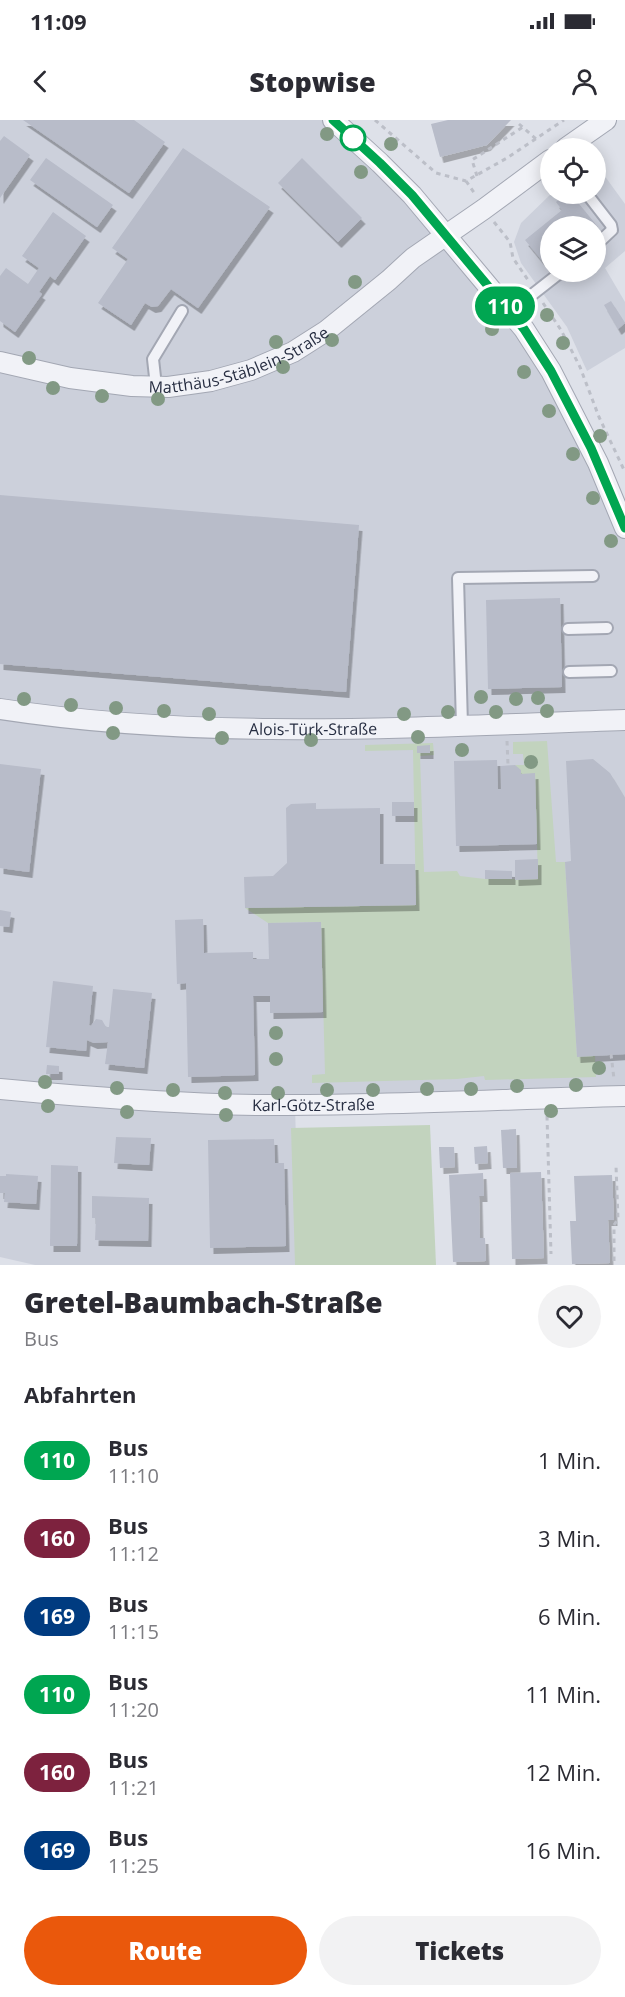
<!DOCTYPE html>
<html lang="de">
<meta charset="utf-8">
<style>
:root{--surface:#fff;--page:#f2f2f3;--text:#2b2b33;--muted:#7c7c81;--accent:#ea580c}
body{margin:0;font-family:"Open Sans",sans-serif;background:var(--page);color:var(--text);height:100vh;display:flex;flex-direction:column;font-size:22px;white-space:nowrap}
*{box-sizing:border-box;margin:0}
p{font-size:20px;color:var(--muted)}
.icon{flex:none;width:33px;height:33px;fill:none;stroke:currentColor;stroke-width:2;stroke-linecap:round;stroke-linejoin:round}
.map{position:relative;height:1145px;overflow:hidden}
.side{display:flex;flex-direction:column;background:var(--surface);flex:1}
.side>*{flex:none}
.badge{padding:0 12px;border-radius:20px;font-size:21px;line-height:39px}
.fabs{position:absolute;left:540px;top:18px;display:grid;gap:12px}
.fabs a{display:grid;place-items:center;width:66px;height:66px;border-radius:50%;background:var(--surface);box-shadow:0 3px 15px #0003;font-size:30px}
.map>.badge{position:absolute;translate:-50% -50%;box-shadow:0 0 0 3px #fff}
h2{padding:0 24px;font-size:22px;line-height:54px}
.round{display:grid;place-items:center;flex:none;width:63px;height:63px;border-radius:32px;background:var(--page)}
.head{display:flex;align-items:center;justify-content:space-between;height:102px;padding:0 24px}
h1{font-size:28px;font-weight:800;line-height:45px}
.primary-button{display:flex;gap:12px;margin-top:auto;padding:12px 24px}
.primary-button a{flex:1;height:69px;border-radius:36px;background:var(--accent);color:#fff;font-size:24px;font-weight:800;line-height:69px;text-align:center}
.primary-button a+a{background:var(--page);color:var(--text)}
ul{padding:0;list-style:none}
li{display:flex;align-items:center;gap:18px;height:78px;padding:0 24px}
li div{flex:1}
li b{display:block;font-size:22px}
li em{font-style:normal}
li .badge{min-width:66px;font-weight:700;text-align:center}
.status{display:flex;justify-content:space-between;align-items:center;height:42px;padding:0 30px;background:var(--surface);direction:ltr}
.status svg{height:16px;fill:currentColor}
header{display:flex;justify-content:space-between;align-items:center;height:78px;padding:0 24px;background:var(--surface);font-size:27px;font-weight:800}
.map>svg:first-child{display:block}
.built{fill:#ccd0db;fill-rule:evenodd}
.green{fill:#c2d3be}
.building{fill:#b8bcc9;filter:url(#shadow)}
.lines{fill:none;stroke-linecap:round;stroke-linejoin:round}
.service-casing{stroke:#a3a7b3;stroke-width:14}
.minor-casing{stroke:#a3a7b3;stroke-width:22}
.path{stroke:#bcbfc8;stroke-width:3;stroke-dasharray:4.5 4.5;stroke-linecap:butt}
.service{stroke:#f1f2f7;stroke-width:10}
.minor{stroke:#f1f2f7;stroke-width:20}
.tree{fill:#829984}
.line-casing{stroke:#fff;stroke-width:14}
.line{stroke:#00a651;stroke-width:9}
.stop-dot{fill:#fff;stroke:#00a651;stroke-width:3}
.labels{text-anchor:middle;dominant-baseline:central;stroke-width:5;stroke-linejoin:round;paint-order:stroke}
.street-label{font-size:16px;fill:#262d41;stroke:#edf0f6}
</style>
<div class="status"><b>11:09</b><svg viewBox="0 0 49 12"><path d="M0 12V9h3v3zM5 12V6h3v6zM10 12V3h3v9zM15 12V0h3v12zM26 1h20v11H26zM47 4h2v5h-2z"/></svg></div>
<header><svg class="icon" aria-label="back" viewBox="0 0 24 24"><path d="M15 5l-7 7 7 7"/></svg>Stopwise<svg class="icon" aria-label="person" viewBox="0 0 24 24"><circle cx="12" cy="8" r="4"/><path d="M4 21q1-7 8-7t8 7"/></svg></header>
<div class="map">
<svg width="625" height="1145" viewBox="0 0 625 1145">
<defs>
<filter id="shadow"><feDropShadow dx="3.5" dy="6" stdDeviation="0" flood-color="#0004"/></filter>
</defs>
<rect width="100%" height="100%" fill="#dee1e9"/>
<!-- built -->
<g class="built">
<polygon points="0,0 332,0 523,210 625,412 625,975 295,983 299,1145 35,1145 0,1137"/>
<path d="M596 44 625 84V131L605 148 625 182V228L587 251 567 207 521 143 514 122 521 103 551 74H596ZM550 106H596V152H550Z"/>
</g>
<!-- green -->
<g class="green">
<polygon points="547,621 556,742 565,742 577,936 595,935 596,957 485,960 484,956 457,959 312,963 312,955 325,954 321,802 268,803 245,788 416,785 413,630 365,631 365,625 433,623 434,635 420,636 424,752 457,751 460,756 485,759 538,759 535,654 521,654 515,645 524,645 523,634 513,634 513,622"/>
<polygon points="430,1005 436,1145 295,1145 291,1008"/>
</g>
<!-- building -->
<g class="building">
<polygon points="23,0 134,0 165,22 129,73"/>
<polygon points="448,0 511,0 487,25 440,37 431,4"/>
<polygon points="4,16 30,35 0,78 0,21"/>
<polygon points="183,28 270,87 198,188 171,169 158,186 152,187 145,183 131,205 98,183 128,139 112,128"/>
<polygon points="46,38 113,85 97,107 30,60"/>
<polygon points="302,38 362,98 338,122 278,63"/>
<polygon points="566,74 571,74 598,107 596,109 596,106 550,106 550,146 548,148 525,120 562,90 556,82"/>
<polygon points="53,92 86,116 55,160 50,156 39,172 42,174 15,212 0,201 0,156 6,148 28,164 39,148 22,136"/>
<polygon points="611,181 625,203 618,209 604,185"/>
<polygon points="0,375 359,405 346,572 0,544"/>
<polygon points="560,478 562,567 488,569 486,480"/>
<polygon points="430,625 430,633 417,633 417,626"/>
<polygon points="593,639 610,653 625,678 625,934 577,937 565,742 571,741 566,641"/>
<polygon points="497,640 498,669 501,669 501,646 515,645 521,650 521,654 535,653 537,724 456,726 454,641"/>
<polygon points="0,644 41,649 29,752 0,748"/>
<rect x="392" y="682" width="22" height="14"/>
<polygon points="316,683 316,689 380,688 380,744 415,744 416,785 245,788 244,757 273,756 287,743 286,688 291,684"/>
<polygon points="538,739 538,759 515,760 515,740"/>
<polygon points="485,750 512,751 512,759 485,759"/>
<polygon points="0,790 11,792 9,807 0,806"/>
<polygon points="203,799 204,833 253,832 253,839 269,839 268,803 321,802 323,892 270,893 270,876 253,876 255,955 188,957 186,863 177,864 175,800"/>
<polygon points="53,861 93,866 89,905 91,906 96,899 102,900 106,907 109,907 113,869 152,873 144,948 105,944 108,922 94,923 87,920 86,931 46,927"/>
<polygon points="47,945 59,946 59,954 46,954"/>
<polygon points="516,1009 517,1048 503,1048 501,1010"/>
<polygon points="116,1017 151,1018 149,1045 114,1043"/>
<polygon points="274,1019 275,1043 284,1043 286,1126 210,1128 208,1020"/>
<polygon points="487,1026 488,1043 475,1044 474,1027"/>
<polygon points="439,1027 454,1027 455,1047 440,1048"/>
<polygon points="51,1045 78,1046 77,1126 50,1126"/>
<polygon points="541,1052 544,1138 512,1139 510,1053"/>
<polygon points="483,1053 484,1076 479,1076 480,1118 485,1118 486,1141 453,1142 449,1055"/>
<polygon points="6,1054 38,1056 36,1084 4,1082 5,1073 0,1073 0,1056 6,1056"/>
<polygon points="612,1055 614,1100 608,1100 610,1143 572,1144 570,1101 576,1101 574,1056"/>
<polygon points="92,1076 149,1078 148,1121 95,1120 96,1098 92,1098"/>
</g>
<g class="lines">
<!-- service casing -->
<g class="service-casing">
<g id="service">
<polyline points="587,74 611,105 612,110 596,125"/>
<polyline points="510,192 561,152"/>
<polyline points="156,266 153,239 182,191"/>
<polyline points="568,509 607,508"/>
<polyline points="569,552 611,551"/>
<polyline points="462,606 458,458 593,456"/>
</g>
</g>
<!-- minor casing -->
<g class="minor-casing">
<g id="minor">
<polyline points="333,0 380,43 412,75 524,209 551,251 598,343 625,408"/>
<polyline points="566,28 606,0"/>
<path id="s1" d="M0 242 70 258 132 266 168 267 211 261 251 250 293 232 326 211 389 160 413 138 484 89 550 40"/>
<path id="s2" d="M0 589C207 621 417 607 625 600"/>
<path id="s3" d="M0 969C86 977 172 984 258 985 380 986 503 979 625 976"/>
</g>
</g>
<!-- path -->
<g class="path">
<polyline points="375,0 436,53 466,61 507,38 564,0"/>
<polyline points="519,4 536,19"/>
<polyline points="477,56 472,40 523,7"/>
<polyline points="466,61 475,74"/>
<polyline points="494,102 510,122 513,138 528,160"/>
<polyline points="543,183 561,210 580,247 599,297 625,352"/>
<polyline points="507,621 508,645"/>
<polyline points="611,934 614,959"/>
<polyline points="547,996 551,1134"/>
<polyline points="614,1141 614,1105 618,1099 616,1046"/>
</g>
<!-- service -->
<use href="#service" class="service"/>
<!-- minor -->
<use href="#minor" class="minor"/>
</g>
<!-- trees -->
<g class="tree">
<circle cx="327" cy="14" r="7"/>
<circle cx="391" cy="24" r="7"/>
<circle cx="361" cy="52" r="7"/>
<circle cx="355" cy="162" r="7"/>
<circle cx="547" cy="195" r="7"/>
<circle cx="492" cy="209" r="7"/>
<circle cx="332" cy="220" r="7"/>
<circle cx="276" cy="222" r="7"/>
<circle cx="563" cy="223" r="7"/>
<circle cx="29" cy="238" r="7"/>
<circle cx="283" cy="247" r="7"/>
<circle cx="524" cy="252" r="7"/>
<circle cx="53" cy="268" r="7"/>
<circle cx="102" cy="276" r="7"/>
<circle cx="158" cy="279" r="7"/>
<circle cx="549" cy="291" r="7"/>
<circle cx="600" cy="316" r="7"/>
<circle cx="573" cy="334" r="7"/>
<circle cx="593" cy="378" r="7"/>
<circle cx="611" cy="421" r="7"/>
<circle cx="481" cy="577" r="7"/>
<circle cx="538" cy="578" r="7"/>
<circle cx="24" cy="579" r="7"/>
<circle cx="516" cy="579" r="7"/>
<circle cx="71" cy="585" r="7"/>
<circle cx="116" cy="588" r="7"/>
<circle cx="164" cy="591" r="7"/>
<circle cx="547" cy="591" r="7"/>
<circle cx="448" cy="592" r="7"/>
<circle cx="496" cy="592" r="7"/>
<circle cx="209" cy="594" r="7"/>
<circle cx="404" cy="594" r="7"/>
<circle cx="113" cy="613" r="7"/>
<circle cx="418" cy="617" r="7"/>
<circle cx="222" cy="618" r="7"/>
<circle cx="311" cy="620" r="7"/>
<circle cx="462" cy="630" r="7"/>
<circle cx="531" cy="642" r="7"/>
<circle cx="276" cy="913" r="7"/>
<circle cx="276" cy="939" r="7"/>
<circle cx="599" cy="948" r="7"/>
<circle cx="45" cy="962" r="7"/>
<circle cx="576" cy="965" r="7"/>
<circle cx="517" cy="966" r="7"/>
<circle cx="117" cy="968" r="7"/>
<circle cx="427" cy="969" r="7"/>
<circle cx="471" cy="969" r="7"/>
<circle cx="173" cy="970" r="7"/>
<circle cx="327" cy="970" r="7"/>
<circle cx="373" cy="970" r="7"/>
<circle cx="225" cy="973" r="7"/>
<circle cx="278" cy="973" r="7"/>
<circle cx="48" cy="986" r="7"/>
<circle cx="551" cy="991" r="7"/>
<circle cx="127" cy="992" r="7"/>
<circle cx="226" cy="995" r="7"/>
</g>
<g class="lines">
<!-- line casing -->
<g class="line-casing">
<polyline id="line" points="333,0 380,43 412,75 524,209 551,251 591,328 625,408"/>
</g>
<!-- line -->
<use href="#line" class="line"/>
</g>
<!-- markers -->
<circle class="stop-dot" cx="353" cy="18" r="12"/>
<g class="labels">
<!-- street labels -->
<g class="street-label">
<text stroke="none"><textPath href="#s1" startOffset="246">Matthäus-Stäblein-Straße</textPath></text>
<text stroke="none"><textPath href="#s2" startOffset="314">Alois-Türk-Straße</textPath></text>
<text stroke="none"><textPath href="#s3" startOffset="314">Karl-Götz-Straße</textPath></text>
</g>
</g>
</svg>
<div class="fabs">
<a><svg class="icon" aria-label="locate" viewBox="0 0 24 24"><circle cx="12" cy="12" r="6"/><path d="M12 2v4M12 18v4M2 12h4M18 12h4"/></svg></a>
<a><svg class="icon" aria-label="layers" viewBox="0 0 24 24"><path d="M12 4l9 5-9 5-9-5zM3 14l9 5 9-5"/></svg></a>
</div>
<b class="badge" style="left:505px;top:186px;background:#00a651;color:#fff">110</b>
</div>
<section class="side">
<div class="head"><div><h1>Gretel-Baumbach-Straße</h1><p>Bus</p></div><a class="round"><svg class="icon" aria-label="heart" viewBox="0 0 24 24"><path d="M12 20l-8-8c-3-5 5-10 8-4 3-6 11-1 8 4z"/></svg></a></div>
<h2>Abfahrten</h2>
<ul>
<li><span class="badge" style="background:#00a651;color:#fff">110</span><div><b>Bus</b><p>11:10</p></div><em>1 Min.</em></li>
<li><span class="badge" style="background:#7d223e;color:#fff">160</span><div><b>Bus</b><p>11:12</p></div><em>3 Min.</em></li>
<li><span class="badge" style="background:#003b80;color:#fff">169</span><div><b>Bus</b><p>11:15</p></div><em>6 Min.</em></li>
<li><span class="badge" style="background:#00a651;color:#fff">110</span><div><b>Bus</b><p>11:20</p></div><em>11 Min.</em></li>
<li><span class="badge" style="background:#7d223e;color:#fff">160</span><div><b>Bus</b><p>11:21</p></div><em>12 Min.</em></li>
<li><span class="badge" style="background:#003b80;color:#fff">169</span><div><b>Bus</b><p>11:25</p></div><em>16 Min.</em></li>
</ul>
<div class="primary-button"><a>Route</a><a>Tickets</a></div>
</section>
